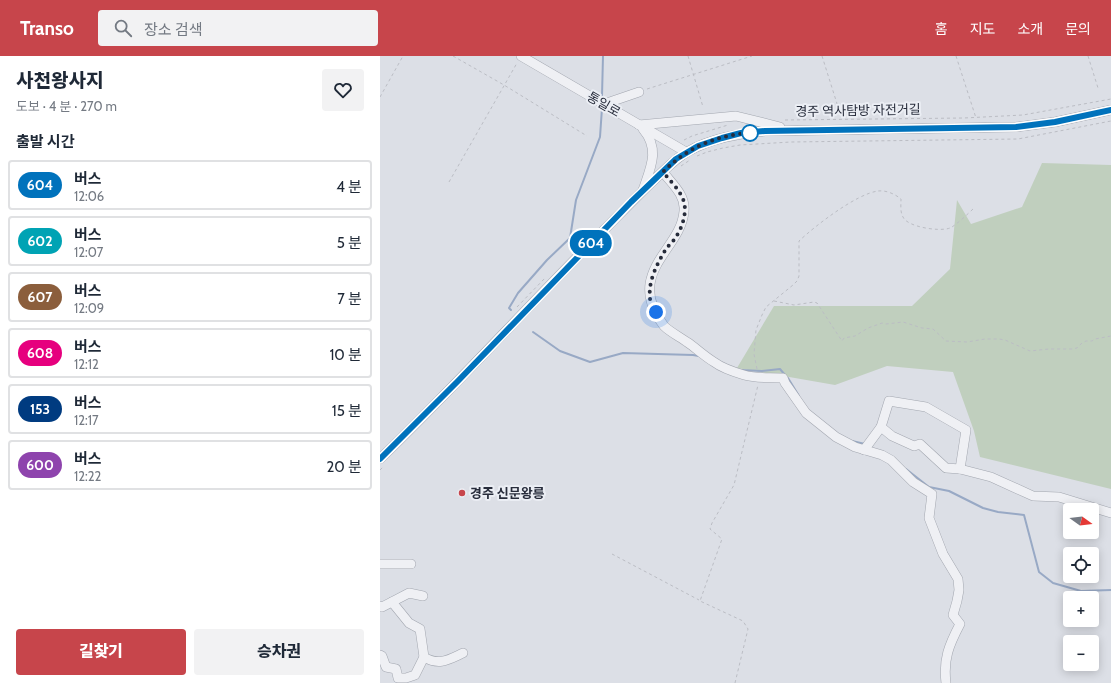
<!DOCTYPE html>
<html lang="ko">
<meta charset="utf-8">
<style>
:root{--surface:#fff;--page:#f2f2f3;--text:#1f2937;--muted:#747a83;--line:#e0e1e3;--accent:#c7454b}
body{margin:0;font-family:Cabin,"Noto Sans KR",sans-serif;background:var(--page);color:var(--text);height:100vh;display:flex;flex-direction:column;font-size:15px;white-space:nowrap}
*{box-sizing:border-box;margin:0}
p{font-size:13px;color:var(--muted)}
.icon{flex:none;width:22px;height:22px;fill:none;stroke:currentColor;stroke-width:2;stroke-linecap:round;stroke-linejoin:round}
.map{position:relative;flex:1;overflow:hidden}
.panel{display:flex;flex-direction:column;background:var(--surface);width:380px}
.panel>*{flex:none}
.badge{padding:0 8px;border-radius:13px;font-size:14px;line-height:26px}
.needle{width:26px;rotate:105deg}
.buttons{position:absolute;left:683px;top:447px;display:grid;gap:8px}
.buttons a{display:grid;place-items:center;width:36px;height:36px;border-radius:4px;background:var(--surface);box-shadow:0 2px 10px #0003;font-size:20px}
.you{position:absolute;width:20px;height:20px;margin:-10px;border:3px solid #fff;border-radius:50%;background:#1a73e8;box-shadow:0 0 0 6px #1a73e833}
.map>.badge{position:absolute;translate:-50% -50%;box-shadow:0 0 0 2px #fff}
h2{padding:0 16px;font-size:15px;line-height:36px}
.round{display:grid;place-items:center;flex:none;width:42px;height:42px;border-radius:4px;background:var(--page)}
.overview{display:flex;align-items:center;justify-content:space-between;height:68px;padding:0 16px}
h1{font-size:19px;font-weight:800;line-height:30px}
.primary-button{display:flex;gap:8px;margin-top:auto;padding:8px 16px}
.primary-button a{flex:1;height:46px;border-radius:4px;background:var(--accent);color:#fff;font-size:16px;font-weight:800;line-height:46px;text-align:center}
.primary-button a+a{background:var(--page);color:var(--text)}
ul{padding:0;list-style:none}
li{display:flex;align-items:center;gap:12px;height:50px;margin:0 8px 6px;padding:0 8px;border:2px solid var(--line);border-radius:4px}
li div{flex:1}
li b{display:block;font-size:15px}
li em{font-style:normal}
li .badge{min-width:44px;font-weight:700;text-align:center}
header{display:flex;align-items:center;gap:24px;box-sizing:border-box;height:56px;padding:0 20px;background:var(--accent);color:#fff}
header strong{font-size:19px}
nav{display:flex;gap:22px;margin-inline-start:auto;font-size:14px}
.search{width:280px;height:36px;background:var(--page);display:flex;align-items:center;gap:10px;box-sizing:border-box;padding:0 14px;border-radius:4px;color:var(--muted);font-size:15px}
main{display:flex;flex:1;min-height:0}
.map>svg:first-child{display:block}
.green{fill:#c0cfbe}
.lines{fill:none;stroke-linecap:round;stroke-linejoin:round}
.stream{stroke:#98a9c5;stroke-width:2}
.minor-casing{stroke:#a2a6af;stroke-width:10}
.path{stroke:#bbbdc4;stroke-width:1;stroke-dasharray:3 3;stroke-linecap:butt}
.minor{stroke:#eff0f4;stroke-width:9}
.line-casing{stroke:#fff;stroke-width:9}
.line{stroke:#0072bc;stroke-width:6}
.walk{stroke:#272c3b;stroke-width:4;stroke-dasharray:0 7.2}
.stop-dot{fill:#fff;stroke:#0072bc;stroke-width:2}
.poi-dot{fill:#c7454b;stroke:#ebeef4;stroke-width:1.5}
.labels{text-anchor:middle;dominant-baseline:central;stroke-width:4;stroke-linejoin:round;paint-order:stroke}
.street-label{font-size:13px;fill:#272c3b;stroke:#ebeef4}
.poi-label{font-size:13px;font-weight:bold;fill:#272c3b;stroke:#ebeef4;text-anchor:start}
</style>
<header>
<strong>Transo</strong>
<div class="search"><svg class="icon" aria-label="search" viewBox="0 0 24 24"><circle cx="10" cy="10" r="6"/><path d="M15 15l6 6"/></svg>장소 검색</div>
<nav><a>홈</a><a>지도</a><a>소개</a><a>문의</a></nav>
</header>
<main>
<section class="panel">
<div class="overview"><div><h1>사천왕사지</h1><p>도보 · 4 분 · 270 m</p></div><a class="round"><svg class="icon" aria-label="heart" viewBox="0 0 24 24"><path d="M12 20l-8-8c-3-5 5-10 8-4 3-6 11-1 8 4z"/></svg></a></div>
<h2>출발 시간</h2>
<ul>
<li><span class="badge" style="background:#0072bc;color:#fff">604</span><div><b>버스</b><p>12:06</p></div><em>4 분</em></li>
<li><span class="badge" style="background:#00a3b4;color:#fff">602</span><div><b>버스</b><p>12:07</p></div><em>5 분</em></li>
<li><span class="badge" style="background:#8b5e3c;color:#fff">607</span><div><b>버스</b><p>12:09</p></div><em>7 분</em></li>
<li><span class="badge" style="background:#e6007e;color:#fff">608</span><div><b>버스</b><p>12:12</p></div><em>10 분</em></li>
<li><span class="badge" style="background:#003b80;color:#fff">153</span><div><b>버스</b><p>12:17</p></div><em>15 분</em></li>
<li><span class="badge" style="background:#8e44ad;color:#fff">600</span><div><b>버스</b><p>12:22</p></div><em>20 분</em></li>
</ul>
<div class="primary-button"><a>길찾기</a><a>승차권</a></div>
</section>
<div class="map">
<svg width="731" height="627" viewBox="0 0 731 627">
<rect width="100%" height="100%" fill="#dcdfe6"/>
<!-- green -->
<polygon class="green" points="662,107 731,109 731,433 600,401 594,375 573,316 507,310 455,329 357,312 394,250 532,250 570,213 577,144 591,168 642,151"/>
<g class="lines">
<!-- stream -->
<g class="stream">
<polyline points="222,40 223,0"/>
<polyline points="131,254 129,252 138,237 167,204 190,182 196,144 220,81 222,52"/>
<polyline points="153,276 180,295 210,306 243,297 313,299 319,300"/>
<polyline points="360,314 382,315 400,313 405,319"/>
<polyline points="408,322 419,340"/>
<polyline points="472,385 485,388"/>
<polyline points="526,413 549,431 569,435 603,452 618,456 644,459 659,516 673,527 701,535 731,534"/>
</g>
<!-- minor casing -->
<g class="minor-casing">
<g id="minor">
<polyline points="141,0 306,96"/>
<polyline points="224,48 259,36"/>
<polyline points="259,69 356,60 400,71"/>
<path d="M263 73C280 93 271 111 263 134"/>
<path d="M283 116C291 127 306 139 304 155 302 183 274 200 270 228 268 243 275 258 284 270 290 276 300 281 307 286 316 292 324 300 334 306 342 312 354 316 364 319 378 323 390 321 403 322L405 327 426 357 456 381 475 391 502 399 511 404 533 426 552 438 549 462 563 498 578 523 579 534 577 545 573 559 580 568C569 589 563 603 566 627"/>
<polyline points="501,371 512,380 534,390 540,388 566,412 580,413 611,421 653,440 679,441 731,457"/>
<polyline points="484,394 501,371 509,345 546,351 586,374 580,413"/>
<path d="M0 403C75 331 144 254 217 181 237 161 257 140 277 121 287 112 296 102 307 96 331 82 358 78 385 75L636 71 675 66 731 54"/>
<polyline points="0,508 31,508"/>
<path d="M12 546 29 567 40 573 44 601C59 610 68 604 83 597"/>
<polyline points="0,550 2,551 29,537 43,540"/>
<polyline points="0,599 2,600 6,611 16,613 18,622 26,622 35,619 44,601"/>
</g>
</g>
<!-- path -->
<g class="path">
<polyline points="73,0 124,29 207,80"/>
<polyline points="308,0 323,51"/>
<polyline points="442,0 459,54"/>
<polyline points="576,0 596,62"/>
<polyline points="708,0 718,32"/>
<polyline points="267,33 372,0"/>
<polyline points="0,41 23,0"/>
<polyline points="405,64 584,62 643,59 731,43"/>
<polyline points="304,84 312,80 348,69"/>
<polyline points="317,100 327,96 343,92 360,89 411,86 638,83 731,65"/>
<polyline points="301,110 310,104"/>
<polyline points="69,126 137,7"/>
<polyline points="394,245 414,249 434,246 437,247 462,285 464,282 475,280 488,272 502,267 506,268 523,266 542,272 553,273 566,285 587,286 605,283 619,283 625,284 650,295 669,293 692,293 697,292 702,287 706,285 712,285 715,283 731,280"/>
<polyline points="137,251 166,221"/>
<path d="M377 313 374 298 376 274 382 259 386 251 413 229 417 225 419 220V185C435 170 476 138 498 135 506 134 515 138 521 143 521 149 520 156 523 161 527 171 560 176 570 172 575 170 589 157 594 152"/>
<polyline points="0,414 4,410"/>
<polyline points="232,498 319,544"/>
<polyline points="355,627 368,573 363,565 320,545 342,483 330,473 332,467 354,429 378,329"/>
</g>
<!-- minor -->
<use href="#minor" class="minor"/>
</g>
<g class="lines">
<!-- line casing -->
<g class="line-casing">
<polyline id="line" points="0,403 77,326 251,146 296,103 318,90 342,82 361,77 385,75 636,71 675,66 731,54"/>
</g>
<!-- line -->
<use href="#line" class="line"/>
<!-- walk -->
<path class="walk" d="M276 256C274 252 270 247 270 242 268 225 277 208 286 193 289 189 293 186 296 181 302 172 307 157 304 146 301 135 290 125 283 116 309 90 336 80 373 76L370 77"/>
</g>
<!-- markers -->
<circle class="stop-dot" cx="370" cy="77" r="8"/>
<circle class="poi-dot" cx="82" cy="437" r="4"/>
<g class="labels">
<!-- street labels -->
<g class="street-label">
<text transform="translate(224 48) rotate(30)">통일로</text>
<text transform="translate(478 54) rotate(-1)">경주 역사탐방 자전거길</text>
</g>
<!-- poi labels -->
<g class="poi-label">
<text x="90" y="437">경주 신문왕릉</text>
</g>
</g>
</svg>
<div class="buttons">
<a><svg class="needle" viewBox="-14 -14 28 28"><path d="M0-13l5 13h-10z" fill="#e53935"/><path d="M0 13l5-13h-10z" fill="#747a83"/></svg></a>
<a><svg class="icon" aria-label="locate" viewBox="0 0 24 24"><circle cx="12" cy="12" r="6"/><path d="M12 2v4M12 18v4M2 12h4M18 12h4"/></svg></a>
<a>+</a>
<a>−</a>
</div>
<div class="you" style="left:276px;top:256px"></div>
<b class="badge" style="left:211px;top:187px;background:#0072bc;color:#fff">604</b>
</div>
</main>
